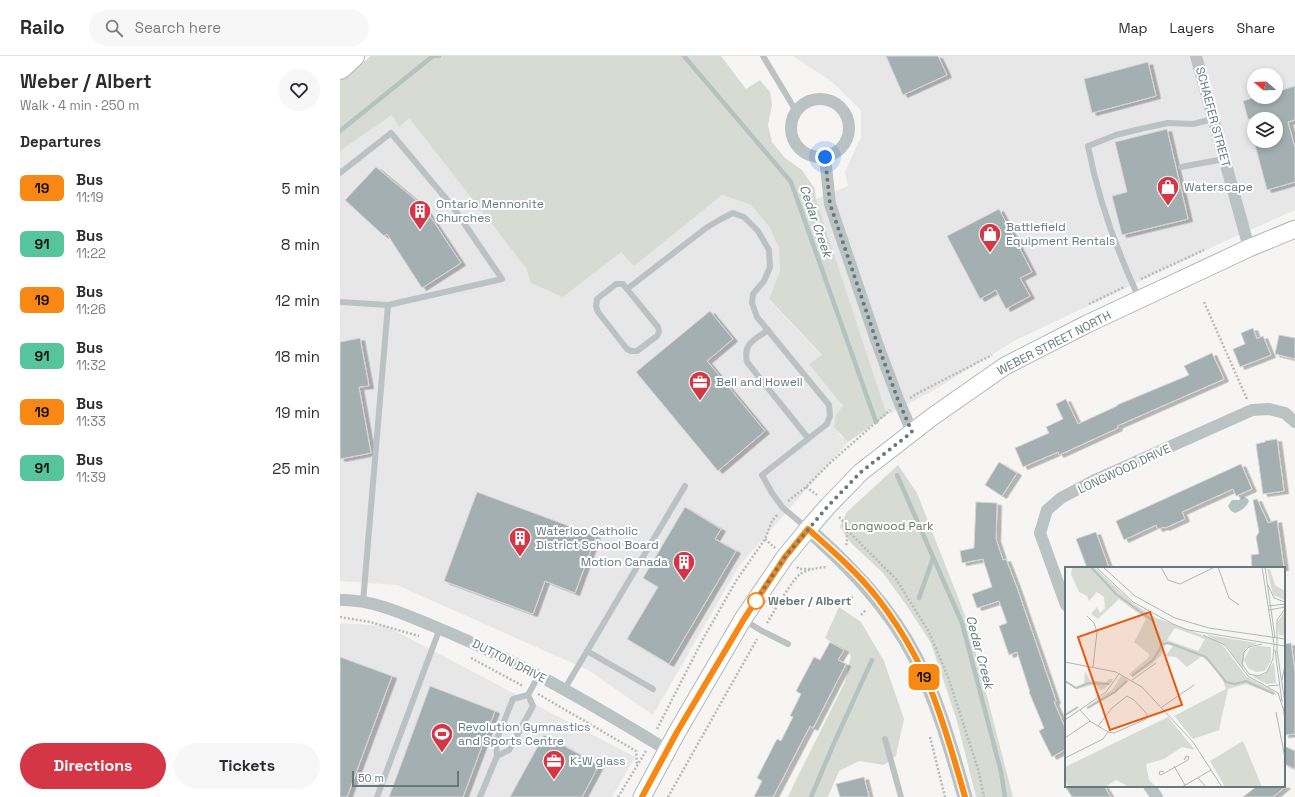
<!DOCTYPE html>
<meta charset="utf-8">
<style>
:root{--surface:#fff;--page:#f7f7f7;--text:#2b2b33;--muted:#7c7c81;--line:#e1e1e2;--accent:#d43646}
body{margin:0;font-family:"Space Grotesk",sans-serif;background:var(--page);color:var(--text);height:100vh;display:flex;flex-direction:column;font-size:15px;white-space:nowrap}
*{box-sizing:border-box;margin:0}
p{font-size:13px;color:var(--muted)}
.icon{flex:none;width:22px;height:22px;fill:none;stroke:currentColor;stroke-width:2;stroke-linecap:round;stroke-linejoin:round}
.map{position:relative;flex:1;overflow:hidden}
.details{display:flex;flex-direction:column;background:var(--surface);width:340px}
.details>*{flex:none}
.badge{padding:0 8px;border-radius:6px;font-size:14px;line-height:26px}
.needle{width:26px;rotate:289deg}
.tools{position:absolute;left:907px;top:12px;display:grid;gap:8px}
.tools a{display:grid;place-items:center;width:36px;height:36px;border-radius:50%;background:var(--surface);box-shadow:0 2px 6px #0003;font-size:20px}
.scale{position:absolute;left:12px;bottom:10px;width:107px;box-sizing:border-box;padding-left:4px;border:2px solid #647a7c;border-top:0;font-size:11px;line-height:14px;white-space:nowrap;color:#647a7c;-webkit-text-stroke:3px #fff;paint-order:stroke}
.you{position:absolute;width:20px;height:20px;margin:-10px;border:3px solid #fff;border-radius:50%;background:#1a73e8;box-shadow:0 0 0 6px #1a73e833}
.map>.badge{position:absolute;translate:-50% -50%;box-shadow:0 0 0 2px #fff}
h2{padding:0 20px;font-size:15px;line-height:36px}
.round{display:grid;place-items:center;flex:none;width:42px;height:42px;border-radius:21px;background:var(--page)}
.head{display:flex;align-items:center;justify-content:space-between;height:68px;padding:0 20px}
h1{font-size:19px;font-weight:700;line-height:30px}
.primary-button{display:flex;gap:8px;margin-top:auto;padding:8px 20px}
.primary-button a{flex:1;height:46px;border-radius:24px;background:var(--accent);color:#fff;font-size:16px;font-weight:700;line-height:46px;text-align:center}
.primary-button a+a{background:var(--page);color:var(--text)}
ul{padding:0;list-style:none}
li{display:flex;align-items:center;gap:12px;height:56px;padding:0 20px}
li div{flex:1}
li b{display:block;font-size:15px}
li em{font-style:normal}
li .badge{min-width:44px;font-weight:700;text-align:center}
header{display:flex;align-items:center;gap:24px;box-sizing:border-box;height:56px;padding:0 20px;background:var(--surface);border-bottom:1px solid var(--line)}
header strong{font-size:19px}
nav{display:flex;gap:22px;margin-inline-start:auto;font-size:14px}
.search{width:280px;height:36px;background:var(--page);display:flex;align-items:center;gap:10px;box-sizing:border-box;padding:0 14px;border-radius:22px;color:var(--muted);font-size:15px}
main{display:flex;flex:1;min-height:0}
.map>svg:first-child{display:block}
.built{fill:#e7e7e7;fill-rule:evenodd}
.green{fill:#d8dbd3}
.water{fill:#b3c3c2}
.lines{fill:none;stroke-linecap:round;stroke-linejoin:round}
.stream{stroke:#b3c3c2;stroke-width:4.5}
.building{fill:#a3afb0;stroke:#d8d7d6;filter:url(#shadow)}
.secondary-casing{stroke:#aeb7b8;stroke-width:19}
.motorway-casing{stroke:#afb6b7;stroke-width:24}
.path{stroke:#b6bbbc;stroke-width:2.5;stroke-dasharray:2 2;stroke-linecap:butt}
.service{stroke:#bbc2c3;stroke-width:6}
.minor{stroke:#bbc2c3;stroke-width:12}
.tertiary{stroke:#bbc2c3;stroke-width:15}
.secondary{stroke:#fff;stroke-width:17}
.motorway{stroke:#fff;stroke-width:22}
.line-casing{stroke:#fff;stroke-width:9}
.line{stroke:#f78814;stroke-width:6}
.walk{stroke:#647a7c;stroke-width:4;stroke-dasharray:0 7.2}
.stop-dot{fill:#fff;stroke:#f78814;stroke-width:2}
.labels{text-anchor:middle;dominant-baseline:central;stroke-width:4;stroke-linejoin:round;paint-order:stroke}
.street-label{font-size:12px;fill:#647a7c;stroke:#fff}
.poi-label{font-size:12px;fill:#647a7c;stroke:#fff;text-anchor:start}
.park-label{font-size:12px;fill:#6c7562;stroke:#fff}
.stop-label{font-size:12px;font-weight:bold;fill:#647a7c;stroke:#fff;text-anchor:start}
.water-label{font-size:13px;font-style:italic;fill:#5e7776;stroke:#fff}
.inset-river{fill:none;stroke:#b3c3c2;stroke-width:2}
.inset-road{fill:none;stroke:#afb9b8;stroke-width:1}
.view{fill:#e8590c;fill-opacity:0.15;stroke:#e8590c;stroke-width:2}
.inset-edge{fill:none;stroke:#647a7c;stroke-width:2}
</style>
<header>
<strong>Railo</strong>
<div class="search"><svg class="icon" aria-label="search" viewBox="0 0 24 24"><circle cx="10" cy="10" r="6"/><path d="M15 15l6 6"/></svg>Search here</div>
<nav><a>Map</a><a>Layers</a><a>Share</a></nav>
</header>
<main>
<section class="details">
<div class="head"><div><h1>Weber / Albert</h1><p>Walk · 4 min · 250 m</p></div><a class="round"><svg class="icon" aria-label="heart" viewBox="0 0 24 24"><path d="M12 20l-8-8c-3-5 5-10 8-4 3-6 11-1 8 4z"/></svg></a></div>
<h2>Departures</h2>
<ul>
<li><span class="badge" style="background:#f78814;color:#111">19</span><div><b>Bus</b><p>11:19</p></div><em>5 min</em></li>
<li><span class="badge" style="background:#56c59d;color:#111">91</span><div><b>Bus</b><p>11:22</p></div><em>8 min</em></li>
<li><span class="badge" style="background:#f78814;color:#111">19</span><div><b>Bus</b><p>11:26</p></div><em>12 min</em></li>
<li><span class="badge" style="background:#56c59d;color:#111">91</span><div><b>Bus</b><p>11:32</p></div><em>18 min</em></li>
<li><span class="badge" style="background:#f78814;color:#111">19</span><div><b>Bus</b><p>11:33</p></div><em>19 min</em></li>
<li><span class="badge" style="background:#56c59d;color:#111">91</span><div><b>Bus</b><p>11:39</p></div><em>25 min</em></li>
</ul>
<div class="primary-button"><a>Directions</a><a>Tickets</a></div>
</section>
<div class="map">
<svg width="955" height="741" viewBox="0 0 955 741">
<defs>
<filter id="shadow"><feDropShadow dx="4.5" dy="2.5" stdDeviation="0" flood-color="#0004"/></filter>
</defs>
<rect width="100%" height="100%" fill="#f6f5f3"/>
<!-- built -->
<g class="built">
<path d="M454 0H955V154L883 186 674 285 596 333 547 359 476 143 508 130 505 116 521 81V54L491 25 454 1ZM914 19H936V41H914ZM914 63H936V85H914Z"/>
<polygon points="52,59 69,62 186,212 191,227 282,195 294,209 382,139 411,149 430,172 439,192 440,215 429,244 482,300 469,308 504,350 496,358 499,378 508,386 399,510 313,659 248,614 57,529 0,525 0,95"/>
<polygon points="0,567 46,570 295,701 272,741 0,741"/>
</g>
<!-- green -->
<g class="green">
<polygon points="31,0 381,0 406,33 420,24 430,36 432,49 428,69 432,86 445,102 462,114 475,133 476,143 547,359 508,386 494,371 496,358 503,350 469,308 482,299 429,243 440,215 439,192 430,172 411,149 382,139 294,210 281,196 223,241 191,227 186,212 69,62 59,71 52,59 0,95 0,25"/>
<polygon points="558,409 577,437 628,567 673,741 636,741 617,665 591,587 567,550 543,517 511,487 500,471 507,456"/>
<polygon points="499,551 521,566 544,605 564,663 556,700 544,709 519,705 499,715 488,741 448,741 454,728 505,626 511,599 485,582"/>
</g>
<!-- water -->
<path class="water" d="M903 441 907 442 909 445C906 452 901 455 895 457L891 455 888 450 892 444H899Z"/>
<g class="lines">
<!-- stream -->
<g class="stream">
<polyline points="344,0 451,126 536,366"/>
<polyline points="0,75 93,0 99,0"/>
<polyline points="557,419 622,567 661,716 665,741"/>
<polyline points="579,542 593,502"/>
<polyline points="471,741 495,685 532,604"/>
</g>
</g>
<!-- building -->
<g class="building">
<polygon points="546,0 598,0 607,19 563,39"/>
<polygon points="808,6 816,40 752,57 744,23"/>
<polygon points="955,30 955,64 948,66 955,92 955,126 927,134 914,85 936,85 936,63 908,63 903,45 916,41 936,41 936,36"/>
<polygon points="827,73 848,163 782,179 772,140 787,136 775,86"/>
<polygon points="36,111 84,151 121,207 82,232 47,178 44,180 5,144"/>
<polygon points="659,153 692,216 680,222 690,240 666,253 656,234 640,243 607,180"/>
<polygon points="370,255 393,283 367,305 425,375 378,415 296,316"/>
<polygon points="913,272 917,283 923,280 931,299 900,311 893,293 905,288 901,277"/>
<polygon points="939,279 955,282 955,303 935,298"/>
<polygon points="20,282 29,330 19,331 31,397 0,403 0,286"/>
<polygon points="872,297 884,323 777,370 778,372 719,399 718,396 683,411 675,392 709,377 706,371 723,363 716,348 726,343 738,368 777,350 777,349 849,319 844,310"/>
<polygon points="937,383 944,435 923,438 916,388 925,386 925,385"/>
<polygon points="659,406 677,417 662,440 645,429"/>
<polygon points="901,408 912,433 896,440 893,433 842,456 845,463 825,472 824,471 818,473 816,469 784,484 776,465"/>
<polygon points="137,436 256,480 235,537 205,525 193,558 104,525"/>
<polygon points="917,443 928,467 937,464 944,512 912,512 911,499 919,498 916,481 919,476 913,444"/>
<polygon points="636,446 657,447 656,483 663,504 666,503 676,529 716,645 714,646 726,674 726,693 712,701 699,675 704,672 689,636 690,636 677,596 669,599 659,570 667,567 659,545 637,552 632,538 652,531 643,503 622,507 620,495 634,492"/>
<polygon points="345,451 381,473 375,483 396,495 329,608 287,583 318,531 303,522"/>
<polygon points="756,476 769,512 747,512 736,483"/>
<polygon points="490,586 504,594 498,604 506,608 473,672 470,670 433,741 414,741 422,725 417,722 437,683 441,685 453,661 450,660 461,638 456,635 474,601 480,604"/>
<polygon points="951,587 955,616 955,678 944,679 944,588"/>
<polygon points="0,601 52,620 7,741 0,741"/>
<polygon points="90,630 155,655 123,741 49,741"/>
<polygon points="204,679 259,709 242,741 170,741"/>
<polygon points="944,690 955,695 955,713 944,708"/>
<polygon points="524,721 529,741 500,741 496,728"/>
<polygon points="725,730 764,730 771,741 732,741"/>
<polygon points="917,730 946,730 933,741 903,741"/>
</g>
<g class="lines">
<!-- secondary casing -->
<g class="secondary-casing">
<polyline id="secondary" points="302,741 337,676 403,563 430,523 445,501 468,473 488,450 521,416 592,361 665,310 747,268 909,192 955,173"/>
</g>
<!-- motorway casing -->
<g class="motorway-casing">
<polyline id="motorway" points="0,12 13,0"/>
</g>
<!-- path -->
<g class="path">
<polyline points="801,223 864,194"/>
<polyline points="864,246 907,343"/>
<polyline points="749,248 784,231"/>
<polyline points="570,342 580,336 652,299"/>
<polyline points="466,431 477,439"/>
<polyline points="448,445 466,431 491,406 550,354"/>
<polyline points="499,461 502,464 507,474 556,523 589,576 608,621 638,713 644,741"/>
<polyline points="425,483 435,492"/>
<polyline points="506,489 507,487 507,474"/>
<polyline points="457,511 459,513 471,513"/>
<polyline points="508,544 514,540"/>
<polyline points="521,559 526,554"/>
<polyline points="0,561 30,566 79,580"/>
<path d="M427 567C433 557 452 524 460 518 468 513 477 512 487 511"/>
<polyline points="131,602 183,630"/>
<polyline points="198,638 296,695 297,709"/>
<polyline points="317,673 363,583 396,525 425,483 432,465 438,458"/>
<polyline points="590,681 605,741"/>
<polyline points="278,741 306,695"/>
<polyline points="328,741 417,583"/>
</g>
<!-- service -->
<g class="service">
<polyline points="423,0 456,55"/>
<polyline points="841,111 884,103"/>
<polyline points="0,117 51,77 113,151 162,223 48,249 0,246"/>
<polygon points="276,228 283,228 287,233 318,271 319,276 317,280 297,295 291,295 287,293 258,256 256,250 257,243"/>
<polyline points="287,233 366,172 381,163 393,157 404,161 418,175 429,194 430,211 424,225 413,238 412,247 417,261 489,349 490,360 487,368 422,419 432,437 443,452 467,472"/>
<path d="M799 242C776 193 758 142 748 90L776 79 800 73 828 67 853 68 873 63"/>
<path d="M428 274C414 284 403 287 407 306L468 382"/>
<polyline points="23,546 48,249"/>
<polyline points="404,564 422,575 448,588"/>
<polyline points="247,595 313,633"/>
<polyline points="224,634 345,430"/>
<polyline points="545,683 561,741"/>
<polyline points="157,700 169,694 193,650 188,639"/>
<polyline points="37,741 100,572"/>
<polyline points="140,741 157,700 156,685 173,643 188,639 199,619"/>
</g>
<!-- minor -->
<g class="minor">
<polyline points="856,0 909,192"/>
<circle cx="480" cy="72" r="29"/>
<polyline points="485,101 490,148 536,284 558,343 572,376"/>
<path d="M0 544C32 543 64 558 93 570 175 603 252 648 327 694"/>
<polyline points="726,549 700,477 707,454 721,442 753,425 912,354 929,353 945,357 955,366"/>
<polyline points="809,730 817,741"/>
</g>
<!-- tertiary -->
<path class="tertiary" d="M468 473C509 510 549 550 575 601 598 645 611 693 625 741"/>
<!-- secondary -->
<use href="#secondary" class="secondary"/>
<!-- motorway -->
<use href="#motorway" class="motorway"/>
</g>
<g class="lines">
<!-- line casing -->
<g class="line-casing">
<path id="line" d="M302 741 337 676 404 563 445 501 468 473C493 495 519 518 539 544 564 577 586 617 599 656 609 684 617 713 625 741"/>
</g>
<!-- line -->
<use href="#line" class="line"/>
<!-- walk -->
<polyline class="walk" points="416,545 412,550 445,501 488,450 521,416 572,376 558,344 536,284 490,148 485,101"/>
</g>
<!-- icons -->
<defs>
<g id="shop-pin" transform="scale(1.15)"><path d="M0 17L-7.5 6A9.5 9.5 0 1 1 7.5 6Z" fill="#d43646" stroke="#fff"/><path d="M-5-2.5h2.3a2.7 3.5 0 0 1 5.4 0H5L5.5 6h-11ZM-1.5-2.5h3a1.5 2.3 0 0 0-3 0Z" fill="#fff"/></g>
<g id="building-pin" transform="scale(1.15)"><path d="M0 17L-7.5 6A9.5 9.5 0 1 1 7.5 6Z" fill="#d43646" stroke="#fff"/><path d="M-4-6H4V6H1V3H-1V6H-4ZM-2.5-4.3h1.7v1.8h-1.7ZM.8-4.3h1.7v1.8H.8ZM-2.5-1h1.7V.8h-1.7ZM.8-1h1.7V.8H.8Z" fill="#fff"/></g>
<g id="office-pin" transform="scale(1.15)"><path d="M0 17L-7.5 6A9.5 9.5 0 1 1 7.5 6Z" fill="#d43646" stroke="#fff"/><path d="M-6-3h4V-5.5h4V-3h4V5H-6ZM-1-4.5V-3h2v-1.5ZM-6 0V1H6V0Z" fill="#fff"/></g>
<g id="stadium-pin" transform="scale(1.15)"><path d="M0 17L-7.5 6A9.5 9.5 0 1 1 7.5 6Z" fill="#d43646" stroke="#fff"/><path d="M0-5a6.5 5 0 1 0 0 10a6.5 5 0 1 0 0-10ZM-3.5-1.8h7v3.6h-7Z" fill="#fff"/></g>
</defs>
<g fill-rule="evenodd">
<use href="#shop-pin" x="828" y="131"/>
<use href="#building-pin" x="80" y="155"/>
<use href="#shop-pin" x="650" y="178"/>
<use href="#office-pin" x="360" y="326"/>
<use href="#building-pin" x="180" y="482"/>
<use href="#building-pin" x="344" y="506"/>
<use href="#stadium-pin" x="102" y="678"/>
<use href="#office-pin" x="214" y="705"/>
</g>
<!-- markers -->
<circle class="stop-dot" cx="416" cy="545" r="8"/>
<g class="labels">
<!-- street labels -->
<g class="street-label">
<text transform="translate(873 61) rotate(75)">SCHAEFER STREET</text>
<text transform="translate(714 287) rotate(-27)">WEBER STREET NORTH</text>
<text transform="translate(784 413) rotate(-25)">LONGWOOD DRIVE</text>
<text transform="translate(169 605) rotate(27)">DUTTON DRIVE</text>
</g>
<!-- poi labels -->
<g class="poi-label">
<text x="844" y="131">Waterscape</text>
<text x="96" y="148">Ontario Mennonite<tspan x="96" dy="14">Churches</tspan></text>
<text x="666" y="171">Battlefield<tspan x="666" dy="14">Equipment Rentals</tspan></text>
<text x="376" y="326">Bell and Howell</text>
<text x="196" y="475">Waterloo Catholic<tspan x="196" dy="14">District School Board</tspan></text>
<text x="328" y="506" text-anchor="end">Motion Canada</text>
<text x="118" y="671">Revolution Gymnastics<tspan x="118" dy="14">and Sports Centre</tspan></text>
<text x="230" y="705">K-W glass</text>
</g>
<!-- park labels -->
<g class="park-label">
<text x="549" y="470">Longwood Park</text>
</g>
<!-- stop labels -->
<g class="stop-label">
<text x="428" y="545">Weber / Albert</text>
</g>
<!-- water labels -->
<g class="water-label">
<text transform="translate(476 165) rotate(71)">Cedar Creek</text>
<text transform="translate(640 596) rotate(75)">Cedar Creek</text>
</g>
</g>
<!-- overview -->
<g transform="translate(725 511)">
<rect width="220" height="220" fill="#f6f5f3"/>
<path d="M7 0H29L69 37 91 51 151 73 159 80 181 109 210 125 211 128 181 117 163 122 154 163 128 172 109 149 161 122 156 108 137 89 122 100 111 90 100 89 108 79 101 77 96 88 88 96 68 110 64 107 84 90V87L69 75 81 52 54 32 33 52 26 47 32 40 35 46 40 41 39 30 32 25 24 34 22 29 14 25 6 7ZM110 61 140 72 133 84 102 73ZM202 2H205L210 18 220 24V33L208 28ZM220 44V69L214 68 212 56ZM143 69V68L192 76 180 82 178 102 161 78ZM193 79 206 80V93L200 104 191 105 183 101 179 93 185 81ZM209 95 211 116 202 117 187 109 199 108ZM20 104 25 113 41 115 44 112H48L47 115 39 122 35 123 30 117 13 122 11 121 19 116ZM56 109 64 113 51 125 24 142 22 140 48 122ZM103 150 130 183 117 180 99 192 81 197 84 213 91 220H64L51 213 40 220H4L0 214V200ZM178 174 197 220H160L145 194Z" fill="#d8dbd3" fill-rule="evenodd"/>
<path class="inset-river" d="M26 0 51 27 88 54 97 77M97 77 104 76 141 90 161 115 170 117 181 114 209 127M67 109 88 93 97 78M0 114 11 121 24 116 44 117M22 141 50 125 62 114M0 148 13 140"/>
<path class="inset-road" d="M31 0 68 35 108 57 123 63 220 79M38 0 70 29 110 51 144 61 220 72M96 0 103 13 115 17 150 0M153 0 164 31 174 38M197 0 209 77M200 0 210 71M203 18 209 31 220 35M203 39 220 37M204 43 220 40M22 49 29 56 32 65 28 100M138 68 160 78 183 109 213 126 218 141M197 77 184 80 179 85 177 97 184 107 193 109 202 105 208 92 209 77M210 83 217 135M212 84 220 136M212 86V53L220 42M0 95 51 105 77 120 128 175 157 220M67 113 91 96M217 113 220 98M203 119 215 118M97 140 129 118M218 140 220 153M15 143 25 154 33 159 43 165 49 166 81 152 82 147 69 133 62 129 47 141 33 159M211 145 220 191M0 153 41 125 54 107M0 171 25 154M0 191 38 172 43 165M109 199 120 218M99 205 95 204 94 207 96 208 123 193 124 190 121 189 119 193M133 211 141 220M117 220 146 203"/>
<path class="view" d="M85 45 117 138 45 163 13 70Z"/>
<rect width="220" height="220" class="inset-edge"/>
</g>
</svg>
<div class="tools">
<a><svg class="needle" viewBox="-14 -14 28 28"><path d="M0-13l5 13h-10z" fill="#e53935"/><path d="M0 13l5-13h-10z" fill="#7c7c81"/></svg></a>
<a><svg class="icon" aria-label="layers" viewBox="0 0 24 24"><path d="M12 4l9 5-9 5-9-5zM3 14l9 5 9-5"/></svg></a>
</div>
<div class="scale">50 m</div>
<div class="you" style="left:485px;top:101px"></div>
<b class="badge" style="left:584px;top:621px;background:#f78814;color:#111">19</b>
</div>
</main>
